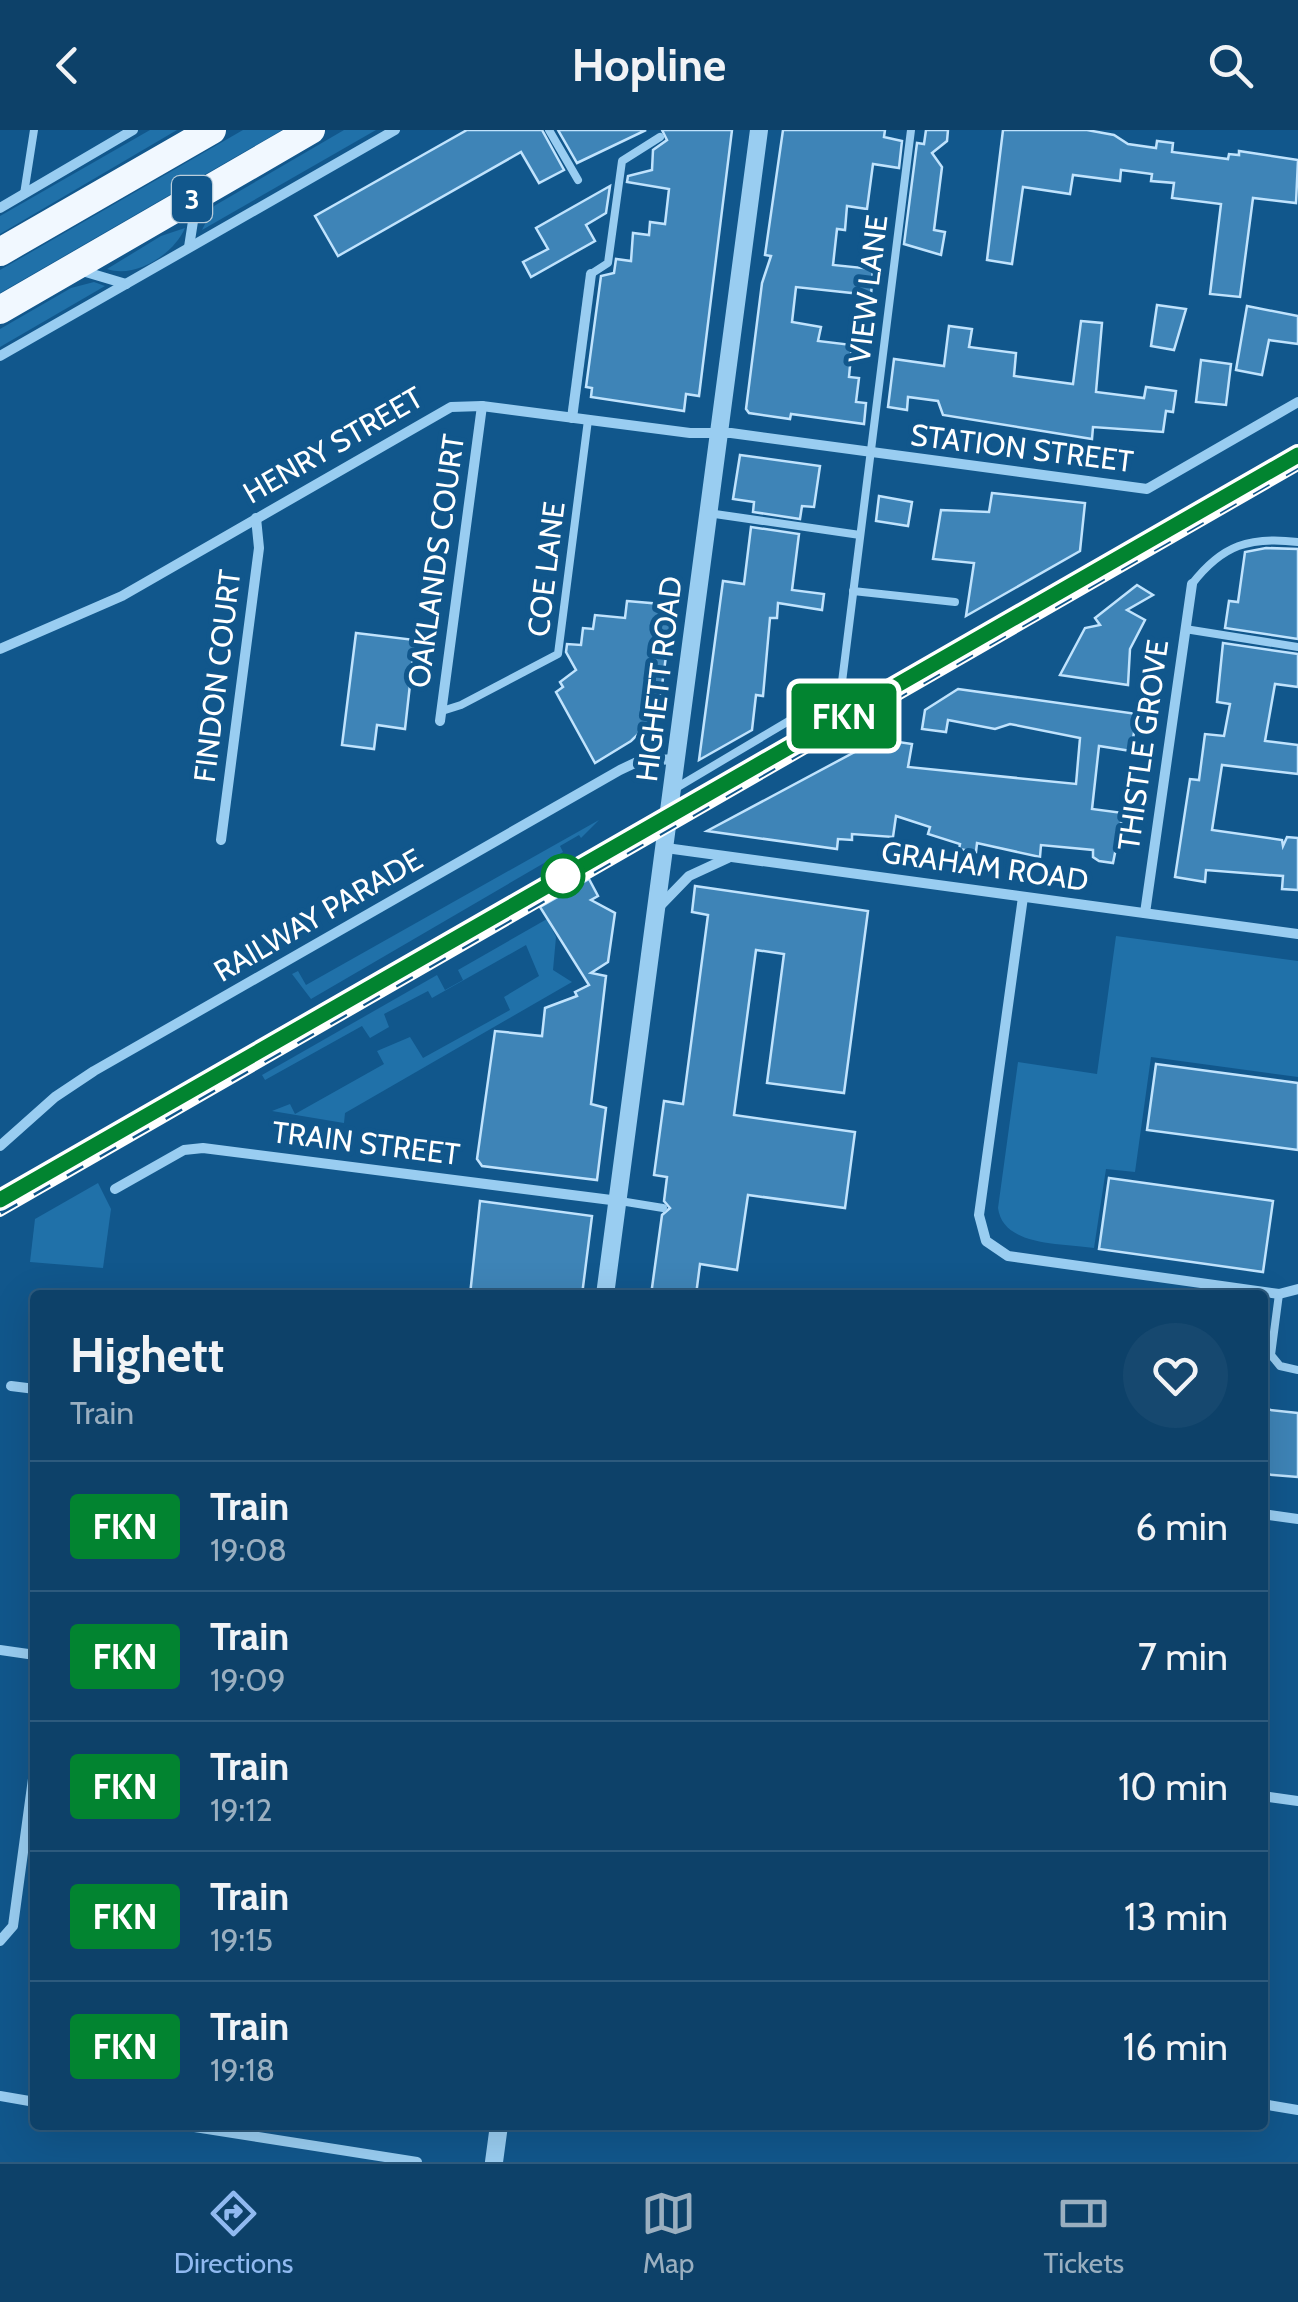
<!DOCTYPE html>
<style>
:root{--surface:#0d4169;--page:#16486f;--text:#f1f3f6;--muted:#9aafc0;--line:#2d5a7d;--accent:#90b9f0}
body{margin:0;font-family:Cabin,sans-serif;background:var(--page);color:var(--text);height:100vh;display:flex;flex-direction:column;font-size:38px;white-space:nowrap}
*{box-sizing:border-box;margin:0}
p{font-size:32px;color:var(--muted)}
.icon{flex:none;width:55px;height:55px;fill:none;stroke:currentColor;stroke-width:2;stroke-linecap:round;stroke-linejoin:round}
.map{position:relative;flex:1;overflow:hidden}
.details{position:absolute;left:30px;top:1160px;width:1238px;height:840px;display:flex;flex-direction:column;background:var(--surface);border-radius:10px;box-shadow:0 10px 40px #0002,0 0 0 2px var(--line)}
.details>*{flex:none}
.badge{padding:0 20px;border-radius:8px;font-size:35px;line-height:65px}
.map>.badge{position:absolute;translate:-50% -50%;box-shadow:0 0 0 5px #fff}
.round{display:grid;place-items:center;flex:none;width:105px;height:105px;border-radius:52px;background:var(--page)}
.overview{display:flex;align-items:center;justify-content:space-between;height:170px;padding:0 40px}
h1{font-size:48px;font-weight:700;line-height:75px}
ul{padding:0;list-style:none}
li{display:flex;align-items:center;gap:30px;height:130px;padding:0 40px;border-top:2px solid var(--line)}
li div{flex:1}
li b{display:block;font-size:38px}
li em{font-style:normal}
li .badge{min-width:110px;font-weight:700;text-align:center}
header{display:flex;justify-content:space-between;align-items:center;height:130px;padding:0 40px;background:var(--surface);font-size:45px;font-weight:700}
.tabs{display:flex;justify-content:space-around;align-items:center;height:140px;border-top:2px solid var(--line);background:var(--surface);font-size:28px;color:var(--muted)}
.tabs a{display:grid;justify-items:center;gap:5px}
.tabs .active{color:var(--accent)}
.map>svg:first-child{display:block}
.green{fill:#2071a9}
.building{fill:#3e84b7;stroke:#c0e3fd;stroke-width:2.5}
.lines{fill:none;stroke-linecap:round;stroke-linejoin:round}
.service{stroke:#99cdf1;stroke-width:8}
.minor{stroke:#99cdf1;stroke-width:10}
.tertiary{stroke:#99cdf1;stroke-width:18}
.trunk{stroke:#f1f8ff;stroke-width:28}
.rail-casing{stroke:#fff;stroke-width:10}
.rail{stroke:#11578c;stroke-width:6;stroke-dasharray:19;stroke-linecap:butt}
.line-casing{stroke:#fff;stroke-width:22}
.line{stroke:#028430;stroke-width:15}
.stop-dot{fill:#fff;stroke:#028430;stroke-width:5}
.labels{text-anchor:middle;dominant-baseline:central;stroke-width:10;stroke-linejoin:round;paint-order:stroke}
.shield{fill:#11578c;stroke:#b8cddc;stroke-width:2.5}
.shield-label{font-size:28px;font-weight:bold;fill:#fff}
.street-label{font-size:30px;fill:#fff;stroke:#11578c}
</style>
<header><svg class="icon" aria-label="back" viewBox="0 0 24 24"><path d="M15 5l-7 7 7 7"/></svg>Hopline<svg class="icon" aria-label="search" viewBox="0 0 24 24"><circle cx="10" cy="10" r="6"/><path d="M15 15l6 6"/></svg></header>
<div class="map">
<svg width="1298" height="2032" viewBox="0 0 1298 2032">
<rect width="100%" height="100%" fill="#11578c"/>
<!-- green -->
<g class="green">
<polygon points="150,0 177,0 0,104 0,86"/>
<polygon points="243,0 282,0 0,163 0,140"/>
<polygon points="344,0 376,0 202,100 214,76"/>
<path d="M185 98C174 124 135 149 107 139L161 106Z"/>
<polygon points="94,152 105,156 0,217 0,199 71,158"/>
<polygon points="599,690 581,708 579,705 560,716 563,722 311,869 292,844 298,841 306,855"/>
<polygon points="547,789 556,807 553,840 572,852 345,983 344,993 272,981 290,974 295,984 384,934 377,921 410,907 423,928 510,880 504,867 539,846 526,815 432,868 428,861 384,884 389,897 370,908 362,896 265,950 262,945 437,845 445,860 463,850 458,840"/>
<path d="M1116 806 1298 831V947L1151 927 1135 1042 1106 1039 1094 1118C1063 1113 1003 1117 998 1078L1018 932 1097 944Z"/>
<polygon points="98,1053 111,1079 103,1138 30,1132 35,1089"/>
</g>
<!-- building -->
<g class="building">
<polygon points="467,0 542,0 564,40 539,53 521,22 338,126 315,86"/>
<polygon points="558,0 646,0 577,33"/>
<polygon points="662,0 732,0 699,266 686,264 684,281 591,267 592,258 586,257 601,146 614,143 616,129 631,131 633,103 649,105 650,92 665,94 669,59 627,52 628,46 652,40 653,20 667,10"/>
<polygon points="783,0 885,0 884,7 902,11 899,38 873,34 867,79 847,76 845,100 837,99 833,135 873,139 871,165 796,157 792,192 821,197 818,211 852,215 849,247 859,248 856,272 866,273 864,294 791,284 790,289 749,283 746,279 762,153 771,126 765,125"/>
<polygon points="926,0 948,0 947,11 932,23 942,37 934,100 945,102 941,125 904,114 917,13 924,14"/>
<polygon points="1003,0 1087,0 1114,5 1128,14 1156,18 1157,11 1173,13 1172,22 1228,29 1229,24 1239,25 1239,21 1298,30 1296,73 1253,68 1240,167 1210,164 1221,74 1172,68 1174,53 1151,51 1152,44 1121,40 1120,51 1073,45 1070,64 1023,57 1012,134 987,130"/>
<polygon points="610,56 606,83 586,95 595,111 531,147 523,132 548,119 536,98"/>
<polygon points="1157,175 1186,179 1174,220 1151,216"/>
<polygon points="1247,176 1298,186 1298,214 1269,210 1262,245 1236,240"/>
<polygon points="1081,191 1102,193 1096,262 1144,268 1146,257 1176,261 1173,282 1166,281 1163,302 1093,297 1092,309 943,285 938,271 908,267 907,280 888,277 894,229 944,236 949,196 972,199 969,217 1016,223 1014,246 1073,254"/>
<polygon points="1201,230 1231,234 1226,275 1196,272"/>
<polygon points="740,325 820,336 814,377 802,376 800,389 753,382 754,372 733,369"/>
<polygon points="992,363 1085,373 1080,421 966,486 974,433 933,429 941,380 989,382"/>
<polygon points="879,366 912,372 908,396 876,391"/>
<polygon points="751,397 799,404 792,460 824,464 822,480 778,473 777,488 770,488 763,566 756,565 752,600 699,630 723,451 744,454"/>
<polygon points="1266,418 1298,419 1298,509 1225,498 1229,471 1238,472 1245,422"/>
<polygon points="1137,455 1153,465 1127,480 1145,490 1130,519 1128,555 1060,545 1085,498 1100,495 1095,488"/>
<polygon points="627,471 673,475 658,585 631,611 595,633 556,562 563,557 560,552 576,540 566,522 567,514 581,515 583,498 593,499 595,485 625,488"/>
<polygon points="356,503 415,510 405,599 377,595 374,619 342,615"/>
<polygon points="1223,513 1298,524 1298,557 1275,554 1265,611 1298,615 1298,644 1222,635 1212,700 1282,710 1283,716 1287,707 1298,708 1298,760 1282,759 1283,746 1206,740 1205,752 1175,747 1190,649 1199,650 1205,604 1224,606 1230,574 1217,572"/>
<polygon points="958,559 1137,584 1131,621 1099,616 1092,679 1123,683 1113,733 1099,731 1093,727 1093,720 1041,715 1040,727 977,713 976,722 959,719 960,714 928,704 930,697 896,686 893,707 852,704 852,710 838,709 837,719 707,701 879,609 912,614 908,637 1076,654 1080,608 1010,594 995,599 948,590 946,602 922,599 925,580"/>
<polygon points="589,749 598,766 591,770 615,783 608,832 591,843 606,846 591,974 606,978 597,1050 482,1036 477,1029 495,901 542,906 545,878 577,866 575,862 589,855 540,777"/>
<polygon points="695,756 868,781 844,963 767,953 784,824 756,820 734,985 855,1002 845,1078 748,1065 737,1140 700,1134 696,1165 651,1165 662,1085 670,1078 664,1071 667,1047 654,1045 664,971 683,974 708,785 692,782"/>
<polygon points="1156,934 1298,953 1298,1020 1147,1000"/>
<polygon points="1109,1048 1273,1071 1263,1142 1099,1119"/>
<polygon points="480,1071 592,1086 582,1165 470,1165"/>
<polygon points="1262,1279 1298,1283 1298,1347 1262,1344"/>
</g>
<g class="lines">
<!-- service -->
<g class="service">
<polyline points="549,0 578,50"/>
<polyline points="24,64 34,0"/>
<polyline points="591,144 608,133 622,31 660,7"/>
<polyline points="708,383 860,405"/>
<path d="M1192 454C1222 415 1250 406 1298 412"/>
<polyline points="853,461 955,472"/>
<polyline points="1185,499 1298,517"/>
<polyline points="442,581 461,575 558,524 588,290"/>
<polyline points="676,658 841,560 911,0"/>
<polyline points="620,1071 663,1078"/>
<polyline points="1279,1164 1271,1225 1280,1236 1298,1240"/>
</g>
<!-- minor -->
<g class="minor">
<polyline points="0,78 133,0"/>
<polyline points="189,117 196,72"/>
<polyline points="79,140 126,154"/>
<polyline points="0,226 395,0"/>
<polyline points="572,288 591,144"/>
<polyline points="0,519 122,466 451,277 482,276 690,303 731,303 1147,359 1298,272"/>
<polyline points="440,591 482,276"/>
<polyline points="221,710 259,418 256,388"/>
<polyline points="666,718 1298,804"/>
<polyline points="1023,767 979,1085 986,1111 1008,1126 1279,1164 1298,1159"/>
<polyline points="658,778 689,746 728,728"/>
<polyline points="1145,783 1192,454"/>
<polyline points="0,1016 55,967 94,941 620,640 639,631 676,629"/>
<polyline points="115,1059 184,1020 203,1018 619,1071"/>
<polyline points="11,1256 35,1259"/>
<polyline points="1262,1384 1298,1389"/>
<polyline points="0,1520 35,1525"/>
<polyline points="1262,1666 1298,1671"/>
<polyline points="0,1811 13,1796 35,1634"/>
<polyline points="0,1966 35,1972"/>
<polyline points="1262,1974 1298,1980"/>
<polyline points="182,1995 417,2032"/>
</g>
<!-- tertiary -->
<g class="tertiary">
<polyline points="605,1165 759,0"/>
<polyline points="494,2032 499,1995"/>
</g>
<!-- trunk -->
<g class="trunk">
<polyline points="0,122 212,0"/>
<polyline points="0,180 311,0"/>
</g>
<!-- rail casing -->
<g class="rail-casing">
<polyline id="rail" points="0,1082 1298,336"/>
</g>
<!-- rail -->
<use href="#rail" class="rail"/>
</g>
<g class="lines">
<!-- line casing -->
<g class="line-casing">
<polyline id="line" points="0,1070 1298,325"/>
</g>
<!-- line -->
<use href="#line" class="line"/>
</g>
<!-- markers -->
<circle class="stop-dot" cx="563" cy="746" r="20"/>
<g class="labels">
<!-- shield labels -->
<rect class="shield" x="172" y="46" width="40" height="46" rx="8"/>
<g class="shield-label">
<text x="192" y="69">3</text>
</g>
<!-- street labels -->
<g class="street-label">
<text transform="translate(868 159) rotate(-83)">VIEW LANE</text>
<text transform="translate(333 315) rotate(-30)">HENRY STREET</text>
<text transform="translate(1022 318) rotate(7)">STATION STREET</text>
<text transform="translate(436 431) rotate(-82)">OAKLANDS COURT</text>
<text transform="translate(546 439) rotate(-83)">COE LANE</text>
<text transform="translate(217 546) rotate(-83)">FINDON COURT</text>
<text transform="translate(659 549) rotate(-83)">HIGHETT ROAD</text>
<text transform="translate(1143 615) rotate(-82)">THISTLE GROVE</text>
<text transform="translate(985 736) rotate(8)">GRAHAM ROAD</text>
<text transform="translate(318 785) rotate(-30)">RAILWAY PARADE</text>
<text transform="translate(366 1013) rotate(7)">TRAIN STREET</text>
</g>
</g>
</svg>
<b class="badge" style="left:844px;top:586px;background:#028430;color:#fff">FKN</b>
<section class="details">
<div class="overview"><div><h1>Highett</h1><p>Train</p></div><a class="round"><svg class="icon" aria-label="heart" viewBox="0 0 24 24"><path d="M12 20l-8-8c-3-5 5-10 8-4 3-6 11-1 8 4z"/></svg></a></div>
<ul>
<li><span class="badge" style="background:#028430;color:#fff">FKN</span><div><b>Train</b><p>19:08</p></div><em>6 min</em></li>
<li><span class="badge" style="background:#028430;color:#fff">FKN</span><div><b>Train</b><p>19:09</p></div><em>7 min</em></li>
<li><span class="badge" style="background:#028430;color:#fff">FKN</span><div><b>Train</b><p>19:12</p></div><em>10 min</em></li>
<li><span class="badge" style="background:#028430;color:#fff">FKN</span><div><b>Train</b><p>19:15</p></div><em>13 min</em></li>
<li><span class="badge" style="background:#028430;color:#fff">FKN</span><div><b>Train</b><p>19:18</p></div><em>16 min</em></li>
</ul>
</section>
</div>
<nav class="tabs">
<a class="active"><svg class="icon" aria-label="directions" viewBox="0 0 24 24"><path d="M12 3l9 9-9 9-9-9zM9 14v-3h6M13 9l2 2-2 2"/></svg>Directions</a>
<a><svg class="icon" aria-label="map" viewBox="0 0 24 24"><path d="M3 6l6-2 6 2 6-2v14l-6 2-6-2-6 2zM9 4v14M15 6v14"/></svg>Map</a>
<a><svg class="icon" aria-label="tickets" viewBox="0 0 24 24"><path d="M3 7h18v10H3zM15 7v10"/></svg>Tickets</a>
</nav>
